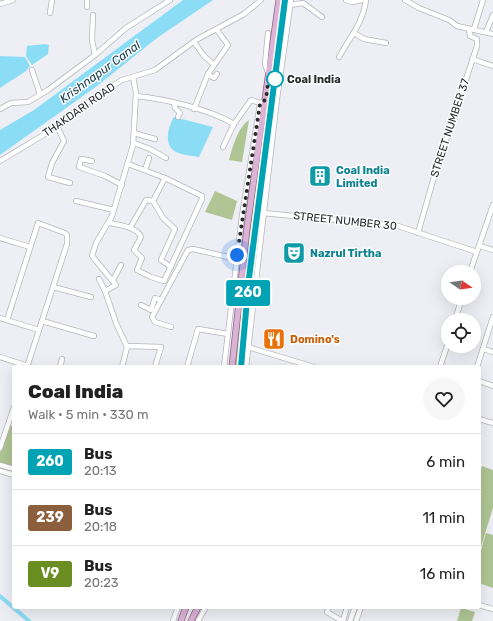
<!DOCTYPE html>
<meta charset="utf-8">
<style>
:root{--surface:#fff;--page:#f6f6f6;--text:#222;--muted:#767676;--line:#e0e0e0}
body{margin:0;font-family:Rubik,sans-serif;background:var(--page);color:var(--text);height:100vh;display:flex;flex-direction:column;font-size:15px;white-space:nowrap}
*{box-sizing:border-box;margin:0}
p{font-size:13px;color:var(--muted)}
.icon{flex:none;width:22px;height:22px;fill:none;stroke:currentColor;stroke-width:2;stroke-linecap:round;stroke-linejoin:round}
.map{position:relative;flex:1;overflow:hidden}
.side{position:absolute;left:12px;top:365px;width:469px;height:244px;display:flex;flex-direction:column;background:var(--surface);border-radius:4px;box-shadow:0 4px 16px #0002}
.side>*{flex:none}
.badge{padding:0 8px;border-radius:3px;font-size:14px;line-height:26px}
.needle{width:26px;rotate:103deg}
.tools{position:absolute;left:441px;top:265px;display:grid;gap:8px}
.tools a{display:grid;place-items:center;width:40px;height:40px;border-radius:50%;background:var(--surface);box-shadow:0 4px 16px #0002;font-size:20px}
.you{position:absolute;width:20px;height:20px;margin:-10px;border:3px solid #fff;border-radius:50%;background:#1a73e8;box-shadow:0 0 0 6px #1a73e833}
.map>.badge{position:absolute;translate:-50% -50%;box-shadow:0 0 0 2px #fff}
.round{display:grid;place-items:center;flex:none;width:42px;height:42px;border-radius:21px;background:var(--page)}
.head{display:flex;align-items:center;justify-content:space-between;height:68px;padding:0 16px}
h1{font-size:19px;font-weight:800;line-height:30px}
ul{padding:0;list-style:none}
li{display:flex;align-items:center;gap:12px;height:56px;padding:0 16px;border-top:1px solid var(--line)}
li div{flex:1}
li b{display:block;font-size:15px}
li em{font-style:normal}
li .badge{min-width:44px;font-weight:700;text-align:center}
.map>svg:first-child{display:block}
.green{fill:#afc594}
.water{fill:#8bddf6}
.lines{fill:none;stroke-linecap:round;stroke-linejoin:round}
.canal{stroke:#8bddf6;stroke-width:4}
.minor-casing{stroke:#b5b6ba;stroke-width:6}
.major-casing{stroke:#8c6388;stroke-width:7}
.minor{stroke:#fff;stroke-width:4.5}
.major{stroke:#dab3d5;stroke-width:5.5}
.line-casing{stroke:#fff;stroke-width:9}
.line{stroke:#00a3b4;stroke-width:6}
.walk{stroke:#2b2b2d;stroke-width:4;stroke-dasharray:0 7.2}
.stop-dot{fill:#fff;stroke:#00a3b4;stroke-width:2}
.labels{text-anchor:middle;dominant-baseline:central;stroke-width:3;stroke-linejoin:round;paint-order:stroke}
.stop-label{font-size:11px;font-weight:bold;fill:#2b2b2d;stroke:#fcfdff;text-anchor:start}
.street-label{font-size:11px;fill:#2b2b2d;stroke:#fcfdff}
.culture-label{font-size:11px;font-weight:bold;fill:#0d838f;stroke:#fcfdff;text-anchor:start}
.food-label{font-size:11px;font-weight:bold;fill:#c56008;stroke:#fcfdff;text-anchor:start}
.water-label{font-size:12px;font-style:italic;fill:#1c424d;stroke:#fcfdff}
</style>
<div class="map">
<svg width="493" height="621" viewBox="0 0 493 621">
<rect width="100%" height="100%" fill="#eeeff4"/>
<!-- green -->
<g class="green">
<polygon points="271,83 272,83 239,367 234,367 248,234"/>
<path d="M249 120 242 162 229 160C232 148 238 127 249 120Z"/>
<polygon points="215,191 237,201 232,220 205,212"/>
<polygon points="9,425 14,427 13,467 0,464 0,453"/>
<polygon points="482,466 493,470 493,508 479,553 479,474"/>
<polygon points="486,533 493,535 493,588 479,583 479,557"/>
<polygon points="461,608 475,612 472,621 457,621"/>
</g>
<!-- water -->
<g class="water">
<polygon points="183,0 213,0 157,38 97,86 0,155 0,130 34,110"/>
<polygon points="45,44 49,45 48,54 32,65 26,56 27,46"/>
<polygon points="0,56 25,57 30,66 26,71 0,88"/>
<path d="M174 117 213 127 199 157C192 156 183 155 176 152 163 145 168 127 174 117Z"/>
</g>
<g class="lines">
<!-- canal -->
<polyline class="canal" points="0,596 29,621"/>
<!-- minor casing -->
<g class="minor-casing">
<g id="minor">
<polyline points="346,0 352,2 362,0"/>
<polyline points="405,0 419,8 449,20 457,26 493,34"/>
<polyline points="0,4 13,0"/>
<polyline points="290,5 303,3 322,17"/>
<polyline points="87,7 87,0"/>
<polyline points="50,13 52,0"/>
<polyline points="93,15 92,40 95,55"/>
<polyline points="474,29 483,0"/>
<polyline points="486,32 493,15"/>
<polyline points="268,33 265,64 269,75"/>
<polyline points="354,33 364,39 386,43"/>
<polyline points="194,42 204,56 213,64"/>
<path d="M339 57C350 37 363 23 366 0"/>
<polyline points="472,59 493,66"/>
<polyline points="32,70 40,94"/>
<polyline points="208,74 214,78 217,74"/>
<path d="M136 96C165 99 209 109 234 124L251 100 260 103"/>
<polyline points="174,103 175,108 180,113 178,117"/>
<polyline points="0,109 11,103 28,102 48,90 95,55 126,28 170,0"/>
<polyline points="194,109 208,74 228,45 217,30"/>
<polyline points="57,126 64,141 52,163 48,177 70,183"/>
<polyline points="134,133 155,139"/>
<polyline points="134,143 150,149 166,158"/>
<polyline points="223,147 234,124"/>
<polyline points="0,161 45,134 96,96 122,80 155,70 196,40 244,14 261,0"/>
<polyline points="92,161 81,159 79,167 105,176 122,185"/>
<polyline points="145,170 149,158"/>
<polyline points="76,201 114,210"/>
<polyline points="153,201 163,218 175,229 161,260 171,267"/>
<polyline points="263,213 398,226 477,252"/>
<path d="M110 223C119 225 137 227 141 237L134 250 142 258 137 270 151 277 164 281 202 199V196L165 178 128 164"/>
<polyline points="130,228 146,200 153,201 165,178"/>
<polyline points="418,233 436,170 477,46 477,39 470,36 469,29"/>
<polyline points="0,238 30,247"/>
<polyline points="480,246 493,250"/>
<polyline points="470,272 493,205"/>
<polyline points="99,279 105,291 116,323 127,347"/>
<polyline points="113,280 121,265"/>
<polyline points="53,287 91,297"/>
<polyline points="105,291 116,285 92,256 96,243 112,216 133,145 136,93 133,77"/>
<polyline points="141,305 151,310 155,298 161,300"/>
<polyline points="0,318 39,330"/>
<polyline points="7,320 38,223 65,233 67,235 67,244 27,367"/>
<polyline points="455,320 462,298"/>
<polyline points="42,321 94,336"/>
<polyline points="171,327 155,322 152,317 188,250 193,249 237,259"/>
<polyline points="248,347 314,367"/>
<polyline points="483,349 493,352"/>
<polyline points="0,357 28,366"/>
<polyline points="60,367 62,359"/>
<polyline points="122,367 127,347 129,346 161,347 155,367"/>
<polyline points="187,367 198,329 228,334"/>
<polyline points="224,367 242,216 260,104 266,99"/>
<polyline points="246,367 277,99 291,0"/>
<polyline points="440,367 448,343"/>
<polyline points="477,367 493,317"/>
<polyline points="479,381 493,386"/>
<polyline points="479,419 493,423"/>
<polyline points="0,448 14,407"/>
<polyline points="0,465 14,469"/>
<polyline points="0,471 14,475"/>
<polyline points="479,605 493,609"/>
<polyline points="329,607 327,612 342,621"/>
<polyline points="173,621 178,607"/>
<polyline points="198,621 206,607"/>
<polyline points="343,621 347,607"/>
<polyline points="350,621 355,607"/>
<polyline points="356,621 361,607"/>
</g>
</g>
<!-- major casing -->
<g class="major-casing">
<g id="major">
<polyline points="232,367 247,228 279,0"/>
<polyline points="241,367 249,278 285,0"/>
<polyline points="181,621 186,607"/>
<polyline points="191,621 198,607"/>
</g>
</g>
<!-- minor -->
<use href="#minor" class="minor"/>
<!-- major -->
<use href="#major" class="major"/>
</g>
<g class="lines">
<!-- line casing -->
<g class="line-casing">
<polyline id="line" points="241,367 249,278 285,0"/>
</g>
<!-- line -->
<use href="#line" class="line"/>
<!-- walk -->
<polyline class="walk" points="237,255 260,104 266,99 269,75 275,79"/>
</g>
<!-- icons -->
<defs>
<g id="building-square" transform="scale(1.15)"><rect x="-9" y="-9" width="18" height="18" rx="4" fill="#0f9aa8" stroke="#fcfdff"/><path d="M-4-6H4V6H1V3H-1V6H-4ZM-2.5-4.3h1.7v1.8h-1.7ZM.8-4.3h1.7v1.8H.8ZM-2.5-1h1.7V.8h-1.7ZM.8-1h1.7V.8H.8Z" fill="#fff"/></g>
<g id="theatre-square" transform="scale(1.15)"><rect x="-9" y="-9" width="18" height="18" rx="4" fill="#0f9aa8" stroke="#fcfdff"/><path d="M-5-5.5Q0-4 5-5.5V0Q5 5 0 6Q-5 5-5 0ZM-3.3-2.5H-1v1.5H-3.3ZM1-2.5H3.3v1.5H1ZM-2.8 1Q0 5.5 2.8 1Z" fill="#fff"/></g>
<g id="restaurant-square" transform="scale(1.15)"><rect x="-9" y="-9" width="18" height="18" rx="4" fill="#e8710a" stroke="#fcfdff"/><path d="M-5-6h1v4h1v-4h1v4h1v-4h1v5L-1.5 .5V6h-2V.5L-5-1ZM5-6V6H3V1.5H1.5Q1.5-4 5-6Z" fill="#fff"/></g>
</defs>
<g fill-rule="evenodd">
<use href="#building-square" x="320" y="176"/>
<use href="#theatre-square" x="294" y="253"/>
<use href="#restaurant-square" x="274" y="339"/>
</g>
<!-- markers -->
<circle class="stop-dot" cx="275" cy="79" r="8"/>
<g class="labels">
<!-- stop labels -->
<g class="stop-label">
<text x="287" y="79">Coal India</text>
</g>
<!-- street labels -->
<g class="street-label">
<text transform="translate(79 110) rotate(-35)">THAKDARI ROAD</text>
<text transform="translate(450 128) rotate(-72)">STREET NUMBER 37</text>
<text transform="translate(345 221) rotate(6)">STREET NUMBER 30</text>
</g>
<!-- culture labels -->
<g class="culture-label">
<text x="336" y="170">Coal India<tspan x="336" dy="13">Limited</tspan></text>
<text x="310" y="253">Nazrul Tirtha</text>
</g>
<!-- food labels -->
<g class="food-label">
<text x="290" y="339">Domino's</text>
</g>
<!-- water labels -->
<g class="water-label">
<text transform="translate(100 72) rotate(-36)">Krishnapur Canal</text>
</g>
</g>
</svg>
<div class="tools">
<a><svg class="needle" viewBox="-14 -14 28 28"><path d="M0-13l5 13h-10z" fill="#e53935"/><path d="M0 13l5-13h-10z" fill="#767676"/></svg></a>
<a><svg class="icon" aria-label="locate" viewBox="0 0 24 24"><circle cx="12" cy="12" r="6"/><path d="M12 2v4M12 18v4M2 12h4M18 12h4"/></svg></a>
</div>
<div class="you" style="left:237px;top:255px"></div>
<b class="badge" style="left:248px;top:293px;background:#00a3b4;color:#fff">260</b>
<section class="side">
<div class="head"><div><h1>Coal India</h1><p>Walk · 5 min · 330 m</p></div><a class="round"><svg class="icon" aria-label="heart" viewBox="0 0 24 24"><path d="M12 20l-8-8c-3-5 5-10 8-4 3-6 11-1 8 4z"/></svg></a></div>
<ul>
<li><span class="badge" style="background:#00a3b4;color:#fff">260</span><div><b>Bus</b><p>20:13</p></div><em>6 min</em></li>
<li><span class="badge" style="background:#8b5e3c;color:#fff">239</span><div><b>Bus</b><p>20:18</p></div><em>11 min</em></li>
<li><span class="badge" style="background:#6b8e23;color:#fff">V9</span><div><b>Bus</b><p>20:23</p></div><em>16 min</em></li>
</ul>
</section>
</div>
